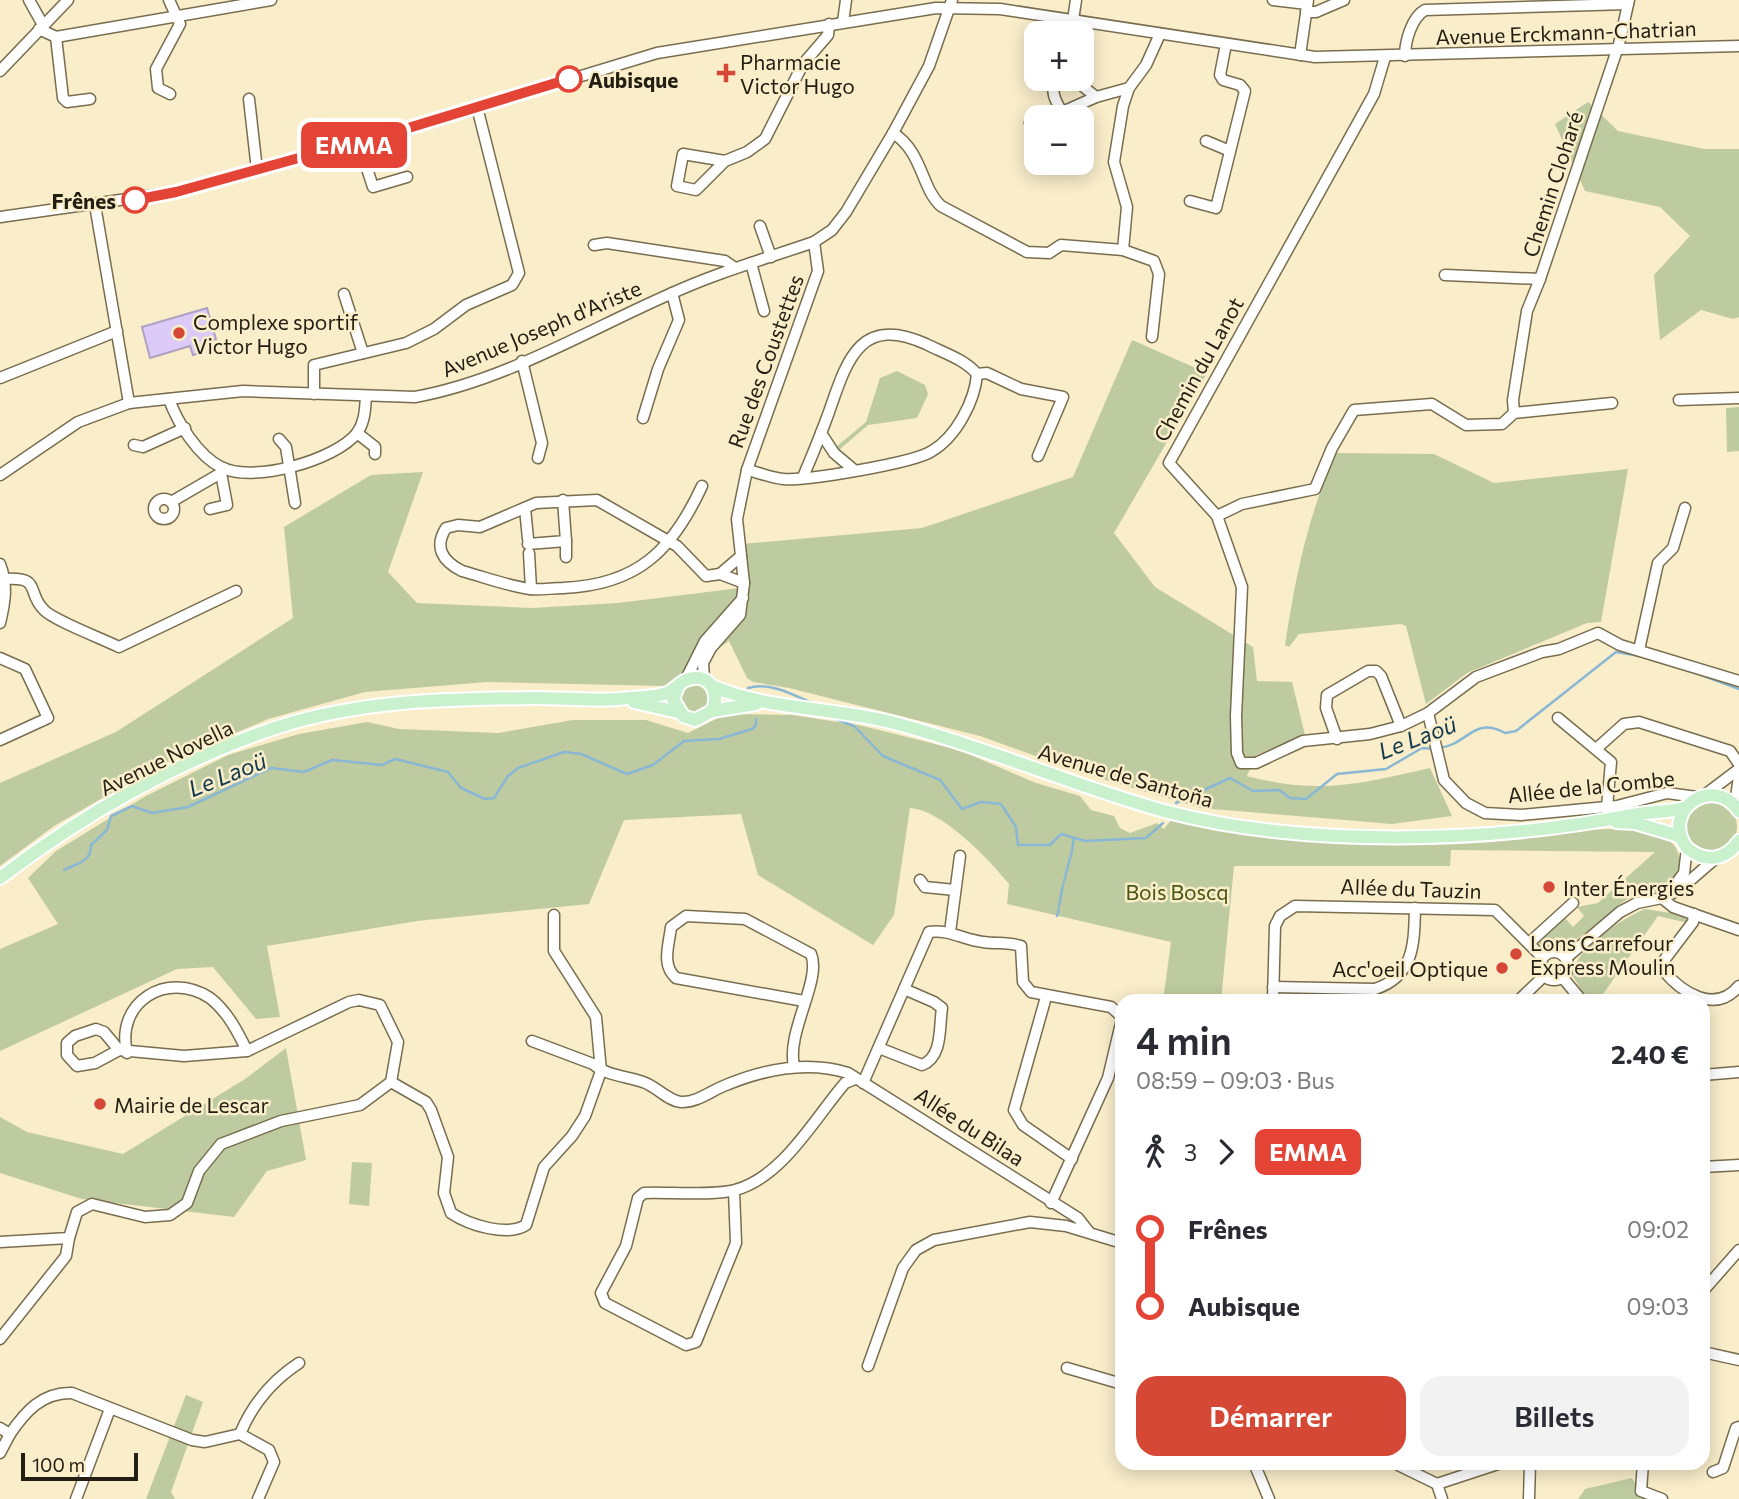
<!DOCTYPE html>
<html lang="fr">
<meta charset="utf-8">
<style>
:root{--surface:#fff;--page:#f2f2f3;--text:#2b2b33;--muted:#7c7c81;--accent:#d54835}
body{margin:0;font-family:Commissioner,sans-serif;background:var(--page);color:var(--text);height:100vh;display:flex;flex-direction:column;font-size:26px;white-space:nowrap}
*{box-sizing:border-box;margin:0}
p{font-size:23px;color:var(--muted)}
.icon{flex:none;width:38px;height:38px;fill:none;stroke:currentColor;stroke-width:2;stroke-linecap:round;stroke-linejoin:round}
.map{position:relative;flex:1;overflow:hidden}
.panel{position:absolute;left:1115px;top:994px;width:595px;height:476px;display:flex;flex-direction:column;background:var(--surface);border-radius:21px;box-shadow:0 4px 18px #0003}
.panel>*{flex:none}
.badge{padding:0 14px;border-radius:10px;font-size:24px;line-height:46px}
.tools{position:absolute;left:1024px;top:21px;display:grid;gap:14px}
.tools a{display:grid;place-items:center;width:70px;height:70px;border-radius:14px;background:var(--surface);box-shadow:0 4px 18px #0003;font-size:35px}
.scale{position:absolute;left:21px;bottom:18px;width:117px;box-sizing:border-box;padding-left:7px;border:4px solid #221e11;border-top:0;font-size:19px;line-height:24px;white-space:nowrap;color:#221e11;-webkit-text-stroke:5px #f9edca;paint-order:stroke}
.map>.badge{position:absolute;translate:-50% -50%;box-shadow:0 0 0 4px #fff}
.legs{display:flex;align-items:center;gap:10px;height:77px;padding:0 21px;font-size:23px}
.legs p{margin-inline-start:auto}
.summary{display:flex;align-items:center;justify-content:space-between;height:119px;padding:0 21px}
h1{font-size:38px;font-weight:600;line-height:52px}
.button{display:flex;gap:14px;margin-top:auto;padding:14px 21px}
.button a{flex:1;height:80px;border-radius:21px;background:var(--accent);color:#fff;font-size:28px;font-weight:600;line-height:80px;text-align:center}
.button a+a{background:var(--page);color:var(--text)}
ul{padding:0 21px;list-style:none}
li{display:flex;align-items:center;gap:24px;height:77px;font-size:26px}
li i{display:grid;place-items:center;width:10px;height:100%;margin:0 9px;background:currentColor}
li i::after{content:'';width:18px;height:18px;margin:-9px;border:5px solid;border-radius:50%;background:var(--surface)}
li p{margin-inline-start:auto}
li:first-child i{background:linear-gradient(#0000 50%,currentColor 0)}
li:last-child i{background:linear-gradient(currentColor 50%,#0000 0)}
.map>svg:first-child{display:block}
.green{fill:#becba0}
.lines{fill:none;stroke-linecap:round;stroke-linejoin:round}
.stream{stroke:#89b7d4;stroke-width:2.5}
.building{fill:#dccbf8;stroke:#aea2c2;stroke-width:2}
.minor-casing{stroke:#786d4e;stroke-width:13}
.major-casing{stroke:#fff;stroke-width:16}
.minor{stroke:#fff;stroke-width:10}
.major{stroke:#caf1ce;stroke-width:12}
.line-1-casing{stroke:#fff;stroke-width:16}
.line-1{stroke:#e44436;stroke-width:10}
.poi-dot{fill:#d54835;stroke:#f9edca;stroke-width:2.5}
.stop-1-dot{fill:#fff;stroke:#e44436;stroke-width:3.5}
.labels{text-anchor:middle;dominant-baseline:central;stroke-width:5;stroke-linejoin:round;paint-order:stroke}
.street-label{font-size:21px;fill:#221e11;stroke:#f9edca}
.poi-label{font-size:21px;fill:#221e11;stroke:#f9edca;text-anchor:start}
.stop-label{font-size:21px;font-weight:bold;fill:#221e11;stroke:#f9edca;text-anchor:start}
.park-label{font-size:21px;fill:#485711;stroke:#f9edca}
.water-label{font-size:23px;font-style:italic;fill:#12384d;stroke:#f9edca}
</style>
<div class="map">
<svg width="1739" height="1499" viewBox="0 0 1739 1499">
<rect width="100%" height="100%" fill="#f9edca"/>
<!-- green -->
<g class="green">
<polygon points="1588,102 1618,131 1704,149 1739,149 1739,317 1733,319 1701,310 1660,340 1654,275 1690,236 1660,207 1585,191 1555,124"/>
<path d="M1132 340 1207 373 1114 533 1155 587 1253 647 1257 681 1292 682 1305 735 1256 755 1247 776C1319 795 1360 784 1430 768L1452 816 1392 824 1201 808 1082 773 980 736 789 688 753 682 747 678 729 641 664 686 487 682 365 692 268 719 158 766 54 826 0 866V783L116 732 293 618 284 527 371 475 423 472 388 572 417 603 532 608 618 603 748 587 742 544 922 528 1073 477Z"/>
<polygon points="897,371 925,385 928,394 917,418 868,425 839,450 836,447 866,422 880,378"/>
<polygon points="1739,407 1739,451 1727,452 1726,408"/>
<path d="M1336 453 1434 454 1494 483 1628 469 1601 622 1587 623 1467 673 1426 704 1406 626 1401 624 1299 634 1289 647 1285 645C1295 579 1308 514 1336 453Z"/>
<circle cx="695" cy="699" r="15"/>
<path d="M726 714 793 715 863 726 959 750 1036 783 1080 796 1091 810 1114 816 1120 828 1130 833 1157 823 1164 829 1171 820C1235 833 1301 842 1367 843 1414 844 1463 840 1510 839 1557 837 1608 821 1653 834 1665 837 1676 842 1679 856 1689 899 1643 889 1626 900 1604 914 1565 962 1537 944L1538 938 1563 916 1573 927 1584 916 1577 907 1598 903 1655 852 1451 850 1450 866H1234L1221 1001H1163L1171 942 1007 904 1009 884C989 859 942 810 910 808L894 915 873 945 758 875 741 814 624 820 589 904 417 921 267 946 280 1017 256 1019 213 967 177 969 0 1051V949L58 924 28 878 56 851 144 797 228 755 299 734 367 722 399 729 498 733 573 720H646L688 733Z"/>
<circle cx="1711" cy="827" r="26"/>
<path d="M1645 909 1684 915 1688 923 1658 916 1598 1001 1586 998 1571 973C1580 947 1619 920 1645 909Z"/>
<polygon points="286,1048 306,1160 267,1171 234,1217 82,1199 0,1173 0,1117 27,1132 123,1154 245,1079"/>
<polygon points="352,1162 372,1163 369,1206 349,1204"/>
<polygon points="186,1395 203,1402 171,1492 175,1499 146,1499"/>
<polygon points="1632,1478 1644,1499 1578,1499 1585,1489"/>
</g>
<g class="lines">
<!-- stream -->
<g class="stream">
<polyline points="1696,673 1739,689"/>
<path d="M748 688C769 681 796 696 814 704"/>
<polyline points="833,718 854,726 883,756 940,780 962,809 981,802 1001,804 1016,827 1018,845 1050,845 1061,834 1085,841 1146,838 1163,823"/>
<path d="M1440 748C1468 744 1474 716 1505 733L1516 731 1616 652 1640 656"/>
<polyline points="1176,803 1230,778 1253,791 1279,790 1290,798 1306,799 1337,774 1386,769 1422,748 1434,749"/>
<polyline points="1071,856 1074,838"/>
<path d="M64 870C78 863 91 862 91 845L107 830 111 816 132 806 152 813 188 807 271 768 304 772 332 760 382 765 395 759 448 772 461 788 485 799 494 798 508 776 518 768 564 752 581 754 627 774 653 765 684 741 719 739 752 729 756 725V719"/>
<polyline points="1064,882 1070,858"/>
<polyline points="1059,906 1063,885"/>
<polyline points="1057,916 1059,909"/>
</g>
</g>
<!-- building -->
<polygon class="building" points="207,308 216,339 202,343 204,352 193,355 190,346 150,358 142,327"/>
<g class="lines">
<!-- minor casing -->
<g class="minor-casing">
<g id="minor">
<polyline points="29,0 43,25"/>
<polyline points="169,0 180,24 156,69 158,88 170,94"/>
<polyline points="1273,0 1307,4"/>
<polyline points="1306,12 1316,12 1344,0"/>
<polyline points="1073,20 1076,0"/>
<polyline points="843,22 846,0"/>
<polyline points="39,29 56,37 271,0"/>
<polyline points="56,37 63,98 67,102 90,99"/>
<polyline points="1300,55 1308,0"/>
<path d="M1405 56C1405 41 1412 17 1425 10L1628 4"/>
<polyline points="1385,57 1374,94 1169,463 1217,516 1242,587 1236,716 1237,753 1241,763 1256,763 1303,741 1370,734 1401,726 1428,713 1476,677 1542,652 1559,649 1598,633 1620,645 1739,681"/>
<polyline points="0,71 68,0"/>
<path d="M1058 79C1048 88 1056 102 1062 112"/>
<polyline points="1074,79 1096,97"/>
<polyline points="249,99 257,170"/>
<polyline points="1051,117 1096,97 1129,88"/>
<polyline points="1030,123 1036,122"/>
<path d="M893 133C923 152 921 188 941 206L1027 252 1049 253 1061 245 1123 250 1154 261 1159 274 1152 337"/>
<polyline points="1206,141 1230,151"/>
<polyline points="359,144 373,187 407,177"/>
<polyline points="725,161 683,154 677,186 696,190 725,161 747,152 765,139 803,64 828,35 829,24"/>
<polyline points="1190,201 1216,208 1245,91 1240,85 1223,80 1220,75 1226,44"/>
<polyline points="95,205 129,403"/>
<polyline points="0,217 176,192 374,139 657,53 936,8 1000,9 1315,57 1739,46"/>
<polyline points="760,226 771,257"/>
<polyline points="594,245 607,243 725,261 735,268"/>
<polyline points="1123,250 1127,207 1114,162 1123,106 1129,88 1146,65 1160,34"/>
<polyline points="751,263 764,311"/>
<polyline points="1445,275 1540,279 1619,44 1629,0"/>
<polyline points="344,294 363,353"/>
<polyline points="522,361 542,443 538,458"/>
<polyline points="977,374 987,373 1021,389 1063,397 1038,456"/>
<polyline points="0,378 117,331"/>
<polyline points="314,394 314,365 406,343 434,329 466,305 512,285 519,273 477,107"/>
<path d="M169 399C177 422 198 456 221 467 252 484 336 460 357 433 365 422 365 409 366 397"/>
<polyline points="1679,400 1739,398"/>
<polyline points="1514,413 1513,400 1527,311 1540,279"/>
<polyline points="643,418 658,369 679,320 672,293"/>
<polyline points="357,433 375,447 375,454"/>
<polyline points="821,433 834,453 853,469"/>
<polyline points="279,439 286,447 295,503"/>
<polyline points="134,445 143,447 185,428"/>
<path d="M747 470C758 472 771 478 783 479 806 481 914 463 932 451 956 437 975 401 977 374 964 359 944 353 926 344 860 314 847 360 829 412 821 434 812 456 803 477"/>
<path d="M0 475 78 422 129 403 243 391 415 397C504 381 586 331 668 295 715 273 765 259 814 242L832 230 846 212 893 133 929 66 952 0"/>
<path d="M702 486C672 551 637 585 563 588 552 588 541 590 530 589 508 586 484 577 462 571 442 561 434 547 446 528L458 525 480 527 536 503 597 500 677 546 706 576 720 574 744 583"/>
<circle cx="164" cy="509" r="10"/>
<polyline points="171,502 221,473 222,469"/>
<polyline points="525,508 528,539"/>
<polyline points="210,509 227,505 221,473"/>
<polyline points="1217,516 1242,504 1315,489 1332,448 1354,410 1432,404 1466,425 1502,424 1514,413 1612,403"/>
<polyline points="566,541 566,557"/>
<polyline points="528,544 566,541 563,500"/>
<polyline points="529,553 531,589"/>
<path d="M0 564C8 585 5 602 0 623"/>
<polyline points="720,574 741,556"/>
<path d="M6 579C42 577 26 592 44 610 53 620 103 639 119 647L236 591"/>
<polyline points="1639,650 1658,563 1673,548 1685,508"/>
<polyline points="0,658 25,669 48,718 0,740"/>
<polyline points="686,679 705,641 743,598"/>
<polyline points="704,680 703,663 711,648 740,615 744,583 737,519 747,470 818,271 814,242"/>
<polyline points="1428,713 1444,780 1466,803 1485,813 1521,815 1617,806 1667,793 1697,797"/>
<polyline points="1558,718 1611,762 1607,807"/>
<polyline points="1337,739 1326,708 1327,695 1368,671 1376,671 1381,676 1401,726"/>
<polyline points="1596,749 1624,724 1639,722 1730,751 1739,764"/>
<polyline points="1706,794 1739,769"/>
<polyline points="1735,805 1739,776"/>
<polyline points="920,880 925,887 955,890"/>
<polyline points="1672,889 1684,873 1687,848"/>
<polyline points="1662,898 1673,907 1739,930"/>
<path d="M1694 914 1693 922 1665 959 1663 970C1681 992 1715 1015 1739 986"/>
<polyline points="950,932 960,856"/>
<polyline points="1529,943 1573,903"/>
<circle cx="1554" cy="966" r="14"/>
<polyline points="1566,958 1620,912 1637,903 1662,898 1679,890 1716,858"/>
<polyline points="1563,978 1582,1001"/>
<path d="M1273 987 1375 989C1415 976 1414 942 1415 908"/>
<polyline points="1046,997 1014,1110 1023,1125 1072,1159"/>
<polyline points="1273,1001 1275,926 1280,916 1295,906 1495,910 1543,958"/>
<polyline points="1518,1001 1544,976"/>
<polygon points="96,1029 104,1032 119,1050 95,1063 77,1066 67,1055 67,1043 75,1036"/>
<path d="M532 1041 593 1064C607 1076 626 1076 643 1082 656 1086 668 1101 681 1102 697 1103 712 1090 726 1085 765 1069 807 1060 848 1073L1078 1218 1089 1232"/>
<path d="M879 1048 922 1065C943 1057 939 1027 942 1008L934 1002 904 989"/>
<path d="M127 1053C115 1002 167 970 210 998 227 1011 238 1032 247 1051"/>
<path d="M794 1066C786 1032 822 980 811 954L745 919 686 916 671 927C669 945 661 965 676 978L804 1001"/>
<polyline points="1703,1075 1739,1072"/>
<path d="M391 1082 426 1102 431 1110 448 1157 444 1193 451 1213C469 1225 507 1237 526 1225L544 1167 572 1136 585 1116 601 1071 596 1017 554 951V915"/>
<path d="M863 1083 929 932C949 929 964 940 983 942 997 944 1008 942 1021 946L1023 982 1031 992 1111 1007 1122 1017"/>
<polyline points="1703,1167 1739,1165"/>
<path d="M734 1191 736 1243 696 1342 686 1345 605 1303 601 1293 626 1246 638 1198 644 1193C667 1192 714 1196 735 1190 783 1177 814 1119 845 1083L855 1079"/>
<polyline points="1051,1203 1108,1078 1122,1019"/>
<polyline points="0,1242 69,1238 77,1212 92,1204 145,1217 170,1215 187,1203 199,1171 221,1144 281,1121 360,1105 391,1082 398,1042 380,1005 359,1000 349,1002 247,1051 184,1056 119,1050"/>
<polyline points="1703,1291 1739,1250"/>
<polyline points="0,1339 66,1256 69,1238"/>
<polyline points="1703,1352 1739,1360"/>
<polyline points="868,1366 903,1268 916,1250 934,1240 1030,1222 1066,1226 1122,1243"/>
<polyline points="1067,1368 1122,1384"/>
<path d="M0 1428 10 1434C25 1412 42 1392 72 1393L192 1440 205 1442 240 1434 269 1450 274 1462 258 1499"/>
<path d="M240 1434C252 1405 273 1380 299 1363"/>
<polyline points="0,1453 10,1434"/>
<polyline points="1254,1463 1269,1499"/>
<polyline points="1394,1463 1437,1484 1501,1463"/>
<polyline points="1643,1463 1641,1491 1662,1499"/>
<polyline points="1713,1472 1723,1468 1736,1428 1739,1427"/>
<polyline points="1437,1484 1442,1499"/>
<polyline points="76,1499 110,1409"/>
<polyline points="1529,1499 1530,1463"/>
</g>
</g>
<!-- major casing -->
<g class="major-casing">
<g id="major">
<path d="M712 686C770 711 837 707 898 724 988 748 1074 786 1164 811 1303 848 1491 843 1632 815 1649 811 1666 813 1684 808"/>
<polyline points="634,702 678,712"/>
<polyline points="712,711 756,704"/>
<path d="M1739 811C1713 773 1659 811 1687 848 1705 863 1725 861 1739 841"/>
<polyline points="1616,822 1635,823 1679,836"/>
<path d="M0 878C83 814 179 760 278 727 362 700 447 699 535 698 563 698 591 701 619 699 633 697 654 698 667 693 675 690 680 681 689 679 710 672 721 695 712 711L695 720 683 716 673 699 678 686"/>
</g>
</g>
<!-- minor -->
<use href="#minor" class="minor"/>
<!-- major -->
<use href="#major" class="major"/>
</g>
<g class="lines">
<!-- line-1 casing -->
<g class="line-1-casing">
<polyline id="line-1" points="135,200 176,192 306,156 323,154 569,79"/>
</g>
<!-- line-1 -->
<use href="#line-1" class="line-1"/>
</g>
<!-- markers -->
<g class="poi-dot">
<path d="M722.5 62.5h7v7h7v7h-7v7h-7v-7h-7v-7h7z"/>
<circle cx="179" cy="333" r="7"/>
<circle cx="1549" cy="887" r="7"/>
<circle cx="1516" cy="954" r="7"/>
<circle cx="1502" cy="968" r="7"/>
<circle cx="100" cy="1104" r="7"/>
</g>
<g class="stop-1-dot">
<circle cx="569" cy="79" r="12"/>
<circle cx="135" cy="200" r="12"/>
</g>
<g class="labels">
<!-- street labels -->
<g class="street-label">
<text transform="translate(1566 32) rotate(-2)">Avenue Erckmann-Chatrian</text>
<text transform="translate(1552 184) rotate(-72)">Chemin Cloharé</text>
<text transform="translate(541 328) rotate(-23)">Avenue Joseph d'Ariste</text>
<text transform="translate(765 361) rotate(-70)">Rue des Coustettes</text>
<text transform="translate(1198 369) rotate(-61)">Chemin du Lanot</text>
<text transform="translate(166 757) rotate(-26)">Avenue Novella</text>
<text transform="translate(1126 775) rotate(16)">Avenue de Santoña</text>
<text transform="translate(1591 786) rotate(-6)">Allée de la Combe</text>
<text transform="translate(1411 888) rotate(2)">Allée du Tauzin</text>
<text transform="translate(970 1126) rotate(33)">Allée du Bilaa</text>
</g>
<!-- poi labels -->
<g class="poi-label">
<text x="740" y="61">Pharmacie<tspan x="740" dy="24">Victor Hugo</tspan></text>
<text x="193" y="321">Complexe sportif<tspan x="193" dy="24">Victor Hugo</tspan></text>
<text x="1563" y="887">Inter Énergies</text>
<text x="1530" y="942">Lons Carrefour<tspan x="1530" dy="24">Express Moulin</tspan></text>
<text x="1488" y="968" text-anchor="end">Acc'oeil Optique</text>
<text x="114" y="1104">Mairie de Lescar</text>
</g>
<!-- stop labels -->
<g class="stop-label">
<text x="588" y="79">Aubisque</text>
<text x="116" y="200" text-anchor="end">Frênes</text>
</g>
<!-- park labels -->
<g class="park-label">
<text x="1177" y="891">Bois Boscq</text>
</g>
<!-- water labels -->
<g class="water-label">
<text transform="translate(1417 737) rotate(-21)">Le Laoü</text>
<text transform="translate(227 774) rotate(-22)">Le Laoü</text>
</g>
</g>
</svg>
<div class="tools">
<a>+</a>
<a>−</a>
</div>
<div class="scale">100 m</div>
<b class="badge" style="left:354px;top:145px;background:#e44436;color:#fff">EMMA</b>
<section class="panel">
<div class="summary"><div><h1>4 min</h1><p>08:59 – 09:03 · Bus</p></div><b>2.40 €</b></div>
<div class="legs"><svg class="icon" aria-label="walk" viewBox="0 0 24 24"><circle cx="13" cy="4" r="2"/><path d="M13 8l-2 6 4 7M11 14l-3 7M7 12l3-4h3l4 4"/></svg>3<svg class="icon" aria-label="forward" viewBox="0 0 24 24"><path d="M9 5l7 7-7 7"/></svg><b class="badge" style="background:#e44436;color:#fff">EMMA</b></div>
<ul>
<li><i style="color:#e44436"></i><b>Frênes</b><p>09:02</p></li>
<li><i style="color:#e44436"></i><b>Aubisque</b><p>09:03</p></li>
</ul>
<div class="button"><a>Démarrer</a><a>Billets</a></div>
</section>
</div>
